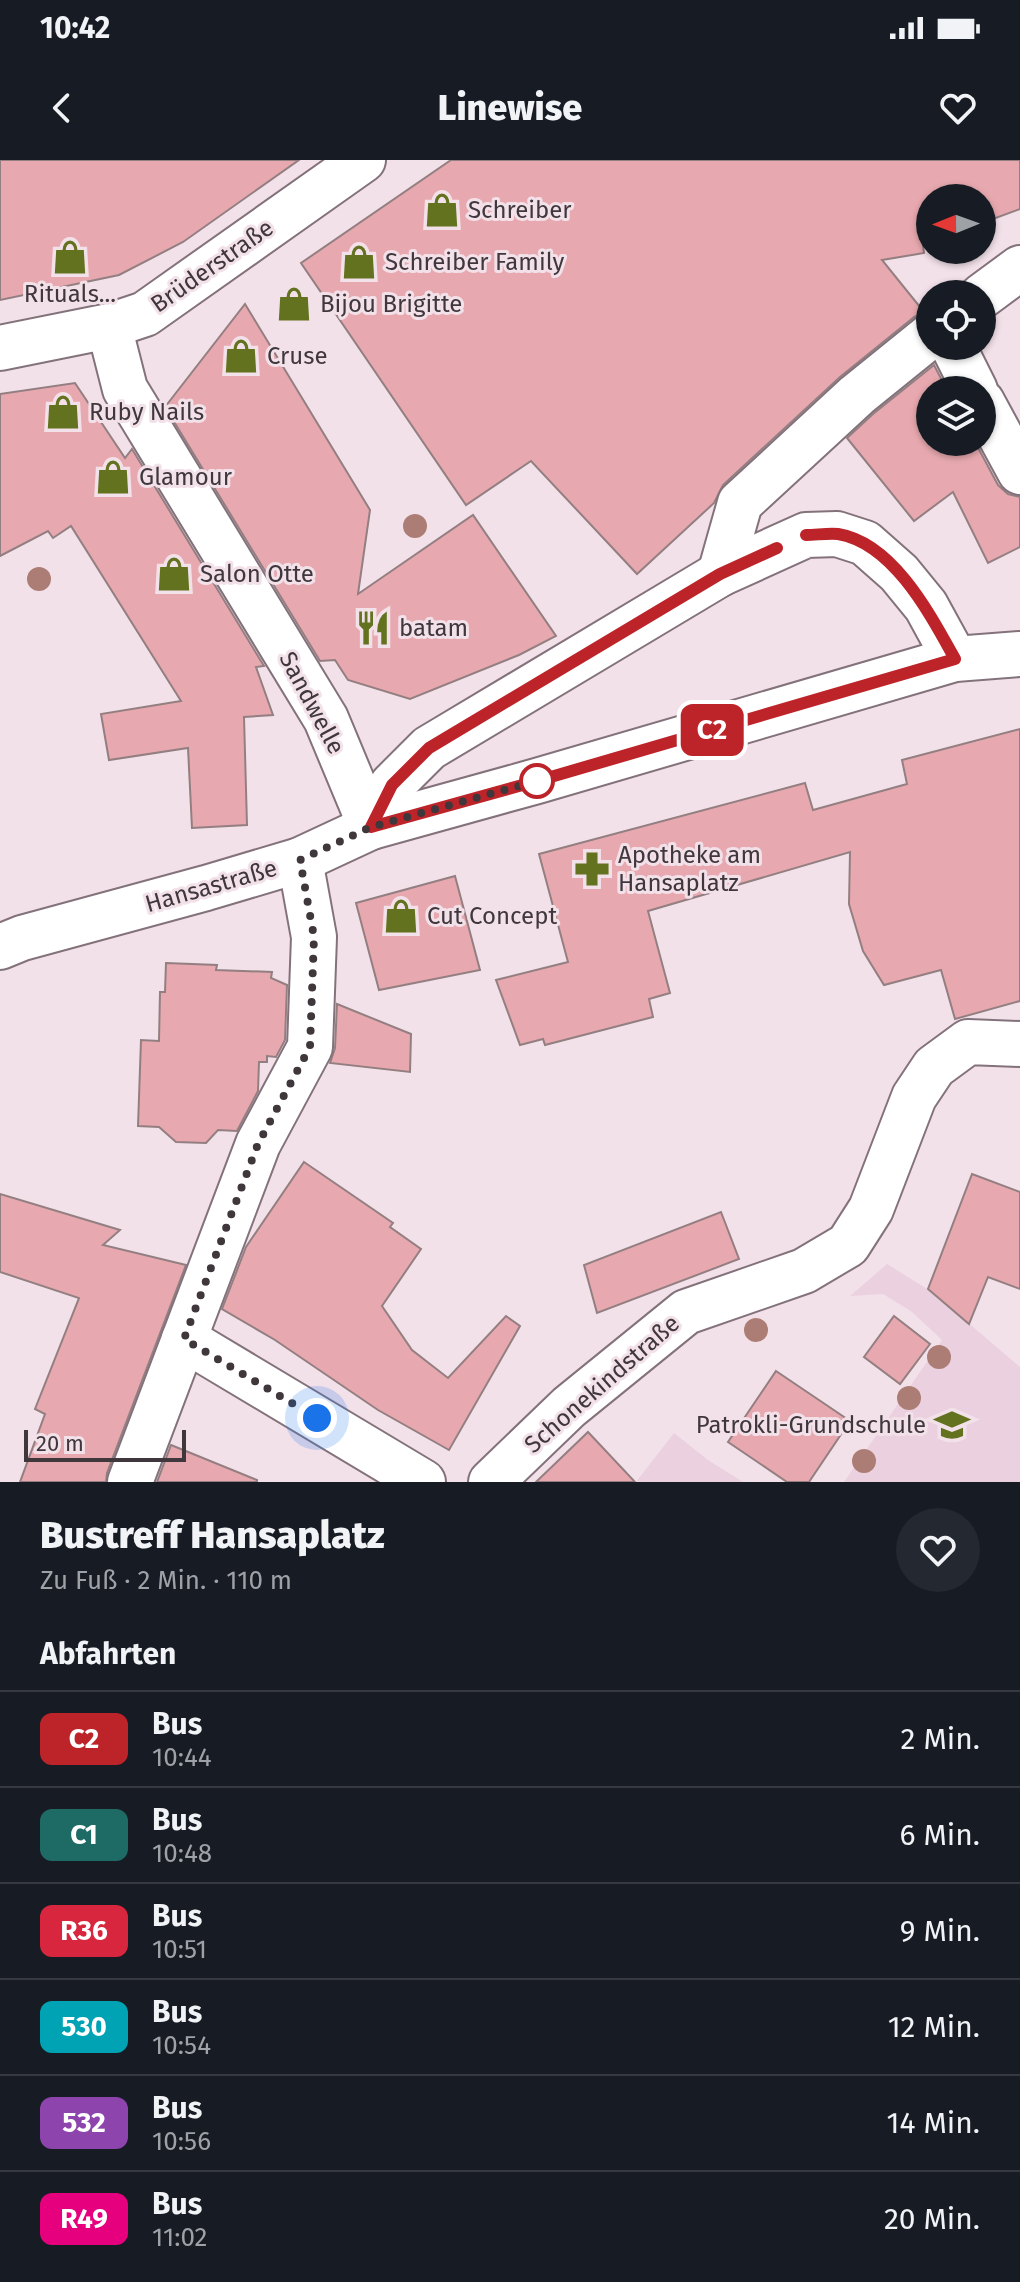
<!DOCTYPE html>
<html lang="de">
<meta charset="utf-8">
<style>
:root{--surface:#171b24;--page:#242831;--text:#f1f3f6;--muted:#9ea1a6;--line:#363941}
body{margin:0;font-family:"Fira Sans",sans-serif;background:var(--page);color:var(--text);height:100vh;display:flex;flex-direction:column;font-size:30px;white-space:nowrap}
*{box-sizing:border-box;margin:0}
p{font-size:26px;color:var(--muted)}
.icon{flex:none;width:44px;height:44px;fill:none;stroke:currentColor;stroke-width:2;stroke-linecap:round;stroke-linejoin:round}
.map{position:relative;height:1322px;overflow:hidden}
.drawer{display:flex;flex-direction:column;background:var(--surface);flex:1}
.drawer>*{flex:none}
.badge{padding:0 16px;border-radius:12px;font-size:28px;line-height:52px}
.needle{width:52px;rotate:269deg}
.controls{position:absolute;left:916px;top:24px;display:grid;gap:16px}
.controls a{display:grid;place-items:center;width:80px;height:80px;border-radius:50%;background:var(--surface);box-shadow:0 2px 6px #0004;font-size:40px}
.scale{position:absolute;left:24px;bottom:20px;width:162px;box-sizing:border-box;padding-left:8px;border:4px solid #3f373b;border-top:0;font-size:22px;line-height:28px;white-space:nowrap;color:#3f373b;-webkit-text-stroke:6px #f3e1ea;paint-order:stroke}
.you{position:absolute;width:40px;height:40px;margin:-20px;border:6px solid #fff;border-radius:50%;background:#1a73e8;box-shadow:0 0 0 12px #1a73e833}
.map>.badge{position:absolute;translate:-50% -50%;box-shadow:0 0 0 4px #fff}
h2{padding:0 40px;font-size:30px;line-height:72px}
.round{display:grid;place-items:center;flex:none;width:84px;height:84px;border-radius:42px;background:var(--page)}
.overview{display:flex;align-items:center;justify-content:space-between;height:136px;padding:0 40px}
h1{font-size:38px;font-weight:800;line-height:60px}
ul{padding:0;list-style:none}
li{display:flex;align-items:center;gap:24px;height:96px;padding:0 40px;border-top:2px solid var(--line)}
li div{flex:1}
li b{display:block;font-size:30px}
li em{font-style:normal}
li .badge{min-width:88px;font-weight:700;text-align:center}
.status{display:flex;justify-content:space-between;align-items:center;height:56px;padding:0 40px;background:var(--surface);direction:ltr}
.status svg{height:22px;fill:currentColor}
header{display:flex;justify-content:space-between;align-items:center;height:104px;padding:0 40px;background:var(--surface);font-size:36px;font-weight:800}
.map>svg:first-child{display:block}
.built{fill:#ebd1df}
.building{fill:#e7a9af;stroke:#937f81;stroke-width:2}
.lines{fill:none;stroke-linecap:round;stroke-linejoin:round}
.pedestrian-casing{stroke:#83727b;stroke-width:48}
.minor-casing{stroke:#83727b;stroke-width:48}
.pedestrian{stroke:#fff;stroke-width:44}
.minor{stroke:#fff;stroke-width:44}
.tree{fill:#ac7d74}
.line-casing{stroke:#fff;stroke-width:18}
.line{stroke:#bd2429;stroke-width:12}
.walk{stroke:#3f373b;stroke-width:8;stroke-dasharray:0 14.4}
.stop-dot{fill:#fff;stroke:#bd2429;stroke-width:4}
.labels{text-anchor:middle;dominant-baseline:central;stroke-width:6;stroke-linejoin:round;paint-order:stroke}
.poi-label{font-size:24px;fill:#3f373b;stroke:#f3e1ea;text-anchor:start}
.street-label{font-size:24px;fill:#3f373b;stroke:#f3e1ea}
</style>
<div class="status"><b>10:42</b><svg viewBox="0 0 49 12"><path d="M0 12V9h3v3zM5 12V6h3v6zM10 12V3h3v9zM15 12V0h3v12zM26 1h20v11H26zM47 4h2v5h-2z"/></svg></div>
<header><svg class="icon" aria-label="back" viewBox="0 0 24 24"><path d="M15 5l-7 7 7 7"/></svg>Linewise<svg class="icon" aria-label="heart" viewBox="0 0 24 24"><path d="M12 20l-8-8c-3-5 5-10 8-4 3-6 11-1 8 4z"/></svg></header>
<div class="map">
<svg width="1020" height="1322" viewBox="0 0 1020 1322">
<rect width="100%" height="100%" fill="#f3e1ea"/>
<!-- built -->
<g class="built">
<polygon points="887,1104 932,1132 1020,1207 1020,1322 844,1322 942,1180 912,1152 883,1134 850,1136"/>
<polygon points="674,1273 708,1300 743,1322 636,1322"/>
</g>
<!-- building -->
<g class="building">
<polygon points="0,0 299,0 183,82 119,115 0,140"/>
<polygon points="451,0 1020,0 1020,49 982,63 982,38 930,38 930,83 923,85 924,93 882,100 924,152 914,157 840,217 723,325 714,343 637,414 531,301 466,345 301,103"/>
<polygon points="245,144 370,350 358,434 473,355 556,476 519,495 410,539 348,520 335,500 320,501 165,247"/>
<polygon points="934,205 947,230 930,230 930,282 975,282 998,325 1008,334 1020,337 1020,387 988,403 953,332 914,361 847,278 873,254"/>
<polygon points="75,223 125,298 132,289 264,506 256,507 273,555 244,557 247,665 192,668 188,588 109,600 101,554 181,541 71,366 53,378 48,371 0,396 0,234"/>
<polygon points="1020,569 1020,841 955,859 941,810 884,825 863,791 849,744 850,692 648,751 670,833 649,839 653,857 545,885 543,879 520,885 496,820 568,802 539,694 805,623 813,650 907,624 902,600"/>
<polygon points="455,716 480,810 379,830 356,743"/>
<polygon points="166,803 217,805 216,810 272,812 271,818 287,825 285,880 276,897 267,896 267,902 259,902 258,931 237,971 218,970 206,983 176,982 159,967 138,966 141,880 159,881 160,832 165,832"/>
<polygon points="337,844 411,874 410,912 330,903 335,888"/>
<polygon points="304,1002 393,1063 390,1067 421,1089 382,1146 412,1190 448,1218 506,1156 520,1166 449,1290 378,1250 275,1180 222,1149 246,1087"/>
<polygon points="972,1014 1020,1032 1020,1129 988,1117 969,1164 928,1129"/>
<polygon points="0,1034 120,1070 103,1085 186,1105 107,1313 106,1322 20,1322 45,1254 35,1249 79,1138 0,1112"/>
<polygon points="721,1052 739,1099 597,1153 584,1105"/>
<polygon points="894,1156 930,1184 900,1224 864,1197"/>
<polygon points="776,1211 850,1261 809,1322 787,1322 728,1282"/>
<polygon points="588,1272 635,1322 536,1322"/>
<polygon points="171,1285 257,1320 257,1322 157,1322"/>
</g>
<g class="lines">
<!-- pedestrian casing -->
<g class="pedestrian-casing">
<g id="pedestrian">
<polyline points="982,136 1020,108"/>
<polyline points="109,166 125,229 326,559 371,667"/>
<polyline points="953,186 975,230"/>
<polyline points="0,188 109,166 145,154 363,0"/>
<polyline points="982,242 1020,312"/>
<polyline points="720,414 740,343 857,235 930,176"/>
</g>
</g>
<!-- minor casing -->
<g class="minor-casing">
<g id="minor">
<polyline points="371,667 392,625 429,588 720,414 806,375 837,374 865,383 899,413 926,446 955,499"/>
<polyline points="0,787 22,778 206,728 300,700 371,667 537,621 955,499 1020,494"/>
<polyline points="184,1179 423,1322"/>
<polyline points="130,1322 258,984 310,887 314,777 300,700"/>
<polyline points="491,1322 569,1247 686,1152 804,1111 848,1085 871,1049 914,937 934,907 968,882 1020,884"/>
</g>
</g>
<!-- pedestrian -->
<use href="#pedestrian" class="pedestrian"/>
<!-- minor -->
<use href="#minor" class="minor"/>
</g>
<!-- trees -->
<g class="tree">
<circle cx="415" cy="366" r="12"/>
<circle cx="39" cy="419" r="12"/>
<circle cx="756" cy="1170" r="12"/>
<circle cx="939" cy="1197" r="12"/>
<circle cx="909" cy="1238" r="12"/>
<circle cx="864" cy="1301" r="12"/>
</g>
<g class="lines">
<!-- line casing -->
<g class="line-casing">
<path id="line" d="M777 388 720 414 429 588 392 625 371 667 537 621 955 499C930 454 893 383 838 374 828 373 816 375 806 375"/>
</g>
<!-- line -->
<use href="#line" class="line"/>
<!-- walk -->
<polyline class="walk" points="317,1258 184,1179 258,984 310,887 314,777 300,700 371,667 537,621"/>
</g>
<!-- icons -->
<defs>
<g id="shop-bare" transform="scale(2.76)"><path d="M-5-2.5h2.3a2.7 3.5 0 0 1 5.4 0H5L5.5 6h-11ZM-1.5-2.5h3a1.5 2.3 0 0 0-3 0Z" fill="#63721e" stroke="#f3e1ea" stroke-width="2.5" paint-order="stroke"/></g>
<g id="restaurant-bare" transform="scale(2.76)"><path d="M-5-6h1v4h1v-4h1v4h1v-4h1v5L-1.5 .5V6h-2V.5L-5-1ZM5-6V6H3V1.5H1.5Q1.5-4 5-6Z" fill="#63721e" stroke="#f3e1ea" stroke-width="2.5" paint-order="stroke"/></g>
<g id="pharmacy-bare" transform="scale(2.76)"><path d="M-2-6h4v4h4v4h-4v4h-4v-4h-4v-4h4Z" fill="#63721e" stroke="#f3e1ea" stroke-width="2.5" paint-order="stroke"/></g>
<g id="school-bare" transform="scale(2.76)"><path d="M0-5L7-2L0 1L-7-2ZM-4 1L0 2.5L4 1V4Q0 6-4 4Z" fill="#63721e" stroke="#f3e1ea" stroke-width="2.5" paint-order="stroke"/></g>
</defs>
<g fill-rule="evenodd">
<use href="#shop-bare" x="442" y="50"/>
<use href="#shop-bare" x="70" y="97"/>
<use href="#shop-bare" x="359" y="102"/>
<use href="#shop-bare" x="294" y="144"/>
<use href="#shop-bare" x="241" y="196"/>
<use href="#shop-bare" x="63" y="252"/>
<use href="#shop-bare" x="113" y="317"/>
<use href="#shop-bare" x="174" y="414"/>
<use href="#restaurant-bare" x="373" y="468"/>
<use href="#pharmacy-bare" x="592" y="709"/>
<use href="#shop-bare" x="401" y="756"/>
<use href="#school-bare" x="952" y="1265"/>
</g>
<!-- markers -->
<circle class="stop-dot" cx="537" cy="621" r="16"/>
<g class="labels">
<!-- poi labels -->
<g class="poi-label">
<text x="468" y="50">Schreiber</text>
<text x="385" y="102">Schreiber Family</text>
<text x="70" y="134" text-anchor="middle">Rituals...</text>
<text x="320" y="144">Bijou Brigitte</text>
<text x="267" y="196">Cruse</text>
<text x="89" y="252">Ruby Nails</text>
<text x="139" y="317">Glamour</text>
<text x="200" y="414">Salon Otte</text>
<text x="399" y="468">batam</text>
<text x="618" y="695">Apotheke am<tspan x="618" dy="28">Hansaplatz</tspan></text>
<text x="427" y="756">Cut Concept</text>
<text x="926" y="1265" text-anchor="end">Patrokli-Grundschule</text>
</g>
<!-- street labels -->
<g class="street-label">
<text transform="translate(212 106) rotate(-35)">Brüderstraße</text>
<text transform="translate(312 543) rotate(62)">Sandwelle</text>
<text transform="translate(211 726) rotate(-16)">Hansastraße</text>
<text transform="translate(602 1224) rotate(-41)">Schonekindstraße</text>
</g>
</g>
</svg>
<div class="controls">
<a><svg class="needle" viewBox="-14 -14 28 28"><path d="M0-13l5 13h-10z" fill="#e53935"/><path d="M0 13l5-13h-10z" fill="#9ea1a6"/></svg></a>
<a><svg class="icon" aria-label="locate" viewBox="0 0 24 24"><circle cx="12" cy="12" r="6"/><path d="M12 2v4M12 18v4M2 12h4M18 12h4"/></svg></a>
<a><svg class="icon" aria-label="layers" viewBox="0 0 24 24"><path d="M12 4l9 5-9 5-9-5zM3 14l9 5 9-5"/></svg></a>
</div>
<div class="scale">20 m</div>
<div class="you" style="left:317px;top:1258px"></div>
<b class="badge" style="left:712px;top:570px;background:#bd2429;color:#fff">C2</b>
</div>
<section class="drawer">
<div class="overview"><div><h1>Bustreff Hansaplatz</h1><p>Zu Fuß · 2 Min. · 110 m</p></div><a class="round"><svg class="icon" aria-label="heart" viewBox="0 0 24 24"><path d="M12 20l-8-8c-3-5 5-10 8-4 3-6 11-1 8 4z"/></svg></a></div>
<h2>Abfahrten</h2>
<ul>
<li><span class="badge" style="background:#bd2429;color:#fff">C2</span><div><b>Bus</b><p>10:44</p></div><em>2 Min.</em></li>
<li><span class="badge" style="background:#1e6a64;color:#fff">C1</span><div><b>Bus</b><p>10:48</p></div><em>6 Min.</em></li>
<li><span class="badge" style="background:#d7263d;color:#fff">R36</span><div><b>Bus</b><p>10:51</p></div><em>9 Min.</em></li>
<li><span class="badge" style="background:#00a3b4;color:#fff">530</span><div><b>Bus</b><p>10:54</p></div><em>12 Min.</em></li>
<li><span class="badge" style="background:#8e44ad;color:#fff">532</span><div><b>Bus</b><p>10:56</p></div><em>14 Min.</em></li>
<li><span class="badge" style="background:#e6007e;color:#fff">R49</span><div><b>Bus</b><p>11:02</p></div><em>20 Min.</em></li>
</ul>
</section>
